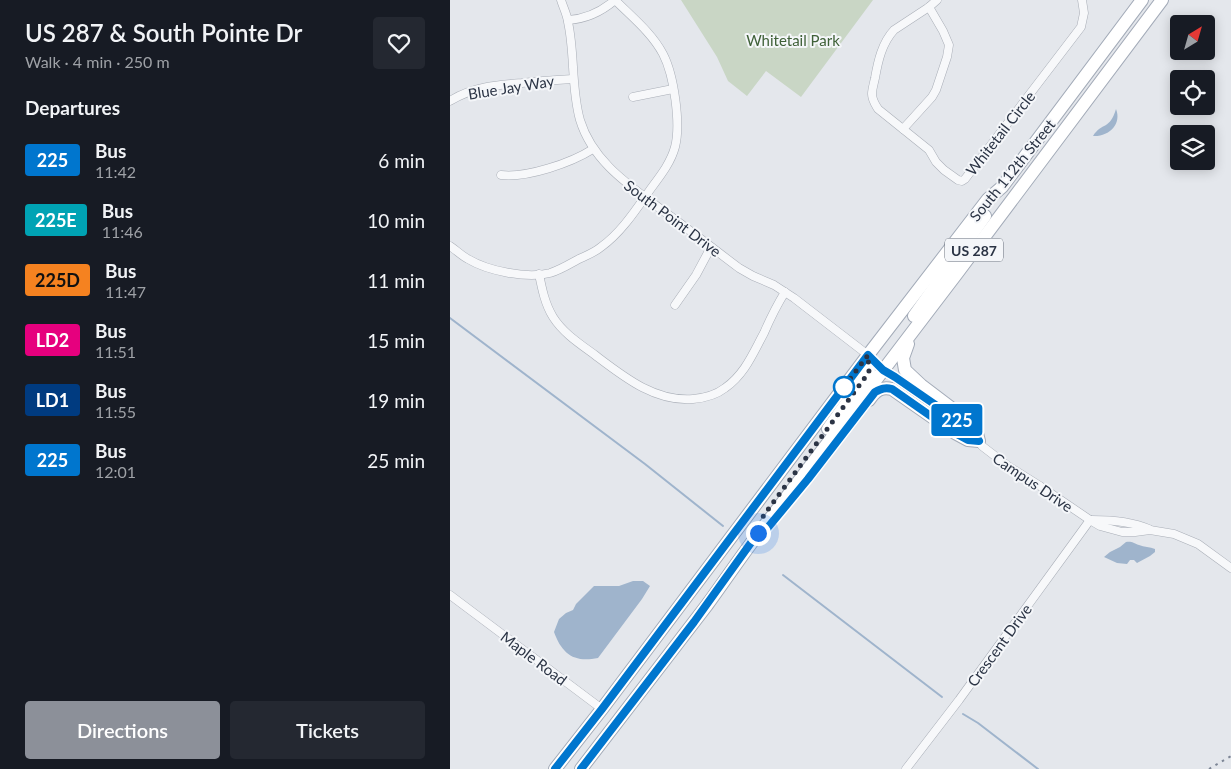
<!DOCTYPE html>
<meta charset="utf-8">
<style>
:root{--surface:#171b24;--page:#242831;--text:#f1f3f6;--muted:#9ea1a6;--accent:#8c9099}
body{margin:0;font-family:Lato,sans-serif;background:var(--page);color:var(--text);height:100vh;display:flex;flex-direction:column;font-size:19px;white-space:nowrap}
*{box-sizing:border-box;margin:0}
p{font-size:16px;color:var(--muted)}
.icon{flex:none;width:28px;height:28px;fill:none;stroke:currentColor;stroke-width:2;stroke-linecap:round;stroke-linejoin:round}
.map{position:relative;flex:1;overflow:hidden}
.details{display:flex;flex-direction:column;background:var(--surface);width:450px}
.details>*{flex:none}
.badge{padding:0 10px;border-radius:4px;font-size:18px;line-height:32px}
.needle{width:32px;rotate:37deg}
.buttons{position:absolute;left:720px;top:15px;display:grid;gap:10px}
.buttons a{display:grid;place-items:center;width:45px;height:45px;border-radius:5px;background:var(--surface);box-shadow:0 2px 12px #0003;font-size:25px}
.you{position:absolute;width:25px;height:25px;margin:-12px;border:4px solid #fff;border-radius:50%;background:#1a73e8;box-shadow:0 0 0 8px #1a73e833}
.map>.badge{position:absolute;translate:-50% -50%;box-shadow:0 0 0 2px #fff}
h2{padding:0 25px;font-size:19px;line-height:45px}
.round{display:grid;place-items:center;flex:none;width:52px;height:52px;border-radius:5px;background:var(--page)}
.head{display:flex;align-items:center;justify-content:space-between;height:85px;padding:0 25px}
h1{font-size:24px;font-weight:600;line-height:38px}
.action{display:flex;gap:10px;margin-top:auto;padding:10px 25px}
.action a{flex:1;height:58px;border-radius:5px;background:var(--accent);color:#fff;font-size:20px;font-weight:600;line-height:58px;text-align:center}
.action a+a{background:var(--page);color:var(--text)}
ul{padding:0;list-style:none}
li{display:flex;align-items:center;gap:15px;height:60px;padding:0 25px}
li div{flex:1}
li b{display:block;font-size:19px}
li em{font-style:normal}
li .badge{min-width:55px;font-weight:700;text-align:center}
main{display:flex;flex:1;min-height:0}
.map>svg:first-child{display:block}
.green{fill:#c9d6c5}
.water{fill:#9fb4cc}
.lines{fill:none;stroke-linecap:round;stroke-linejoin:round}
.stream{stroke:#9fb4cc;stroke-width:2}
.minor-casing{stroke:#a9aeb7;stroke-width:9}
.primary-casing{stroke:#a3abb8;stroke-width:14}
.minor{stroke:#f7f8fa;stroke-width:8}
.primary{stroke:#fff;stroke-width:12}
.rail{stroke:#7d8696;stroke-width:2;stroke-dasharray:2.5 5;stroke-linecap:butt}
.line-casing{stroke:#fff;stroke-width:11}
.line{stroke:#0076ce;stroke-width:8}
.walk{stroke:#2b3445;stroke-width:5;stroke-dasharray:0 9}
.stop-dot{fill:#fff;stroke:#0076ce;stroke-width:2.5}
.labels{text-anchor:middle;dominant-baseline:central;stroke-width:4;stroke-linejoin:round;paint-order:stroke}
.shield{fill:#f4f6f9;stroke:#676e7b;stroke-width:1}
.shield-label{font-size:14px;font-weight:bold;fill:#2b3445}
.park-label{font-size:15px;fill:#3f6138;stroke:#f4f6f9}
.street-label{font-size:15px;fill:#2b3445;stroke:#f4f6f9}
</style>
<main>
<section class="details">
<div class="head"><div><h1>US 287 &amp; South Pointe Dr</h1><p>Walk · 4 min · 250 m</p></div><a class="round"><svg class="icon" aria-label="heart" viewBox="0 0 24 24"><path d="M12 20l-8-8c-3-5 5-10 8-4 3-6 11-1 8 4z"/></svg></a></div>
<h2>Departures</h2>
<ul>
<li><span class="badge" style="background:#0076ce;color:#fff">225</span><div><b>Bus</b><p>11:42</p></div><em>6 min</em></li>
<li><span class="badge" style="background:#00a3b4;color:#fff">225E</span><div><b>Bus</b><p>11:46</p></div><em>10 min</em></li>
<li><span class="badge" style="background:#f58220;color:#111">225D</span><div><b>Bus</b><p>11:47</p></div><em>11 min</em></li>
<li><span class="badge" style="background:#e6007e;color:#fff">LD2</span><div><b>Bus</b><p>11:51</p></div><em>15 min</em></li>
<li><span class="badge" style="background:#003b80;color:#fff">LD1</span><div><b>Bus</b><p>11:55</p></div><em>19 min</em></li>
<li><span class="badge" style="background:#0076ce;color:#fff">225</span><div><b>Bus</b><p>12:01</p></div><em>25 min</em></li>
</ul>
<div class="action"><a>Directions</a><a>Tickets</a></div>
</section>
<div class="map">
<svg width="781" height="769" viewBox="0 0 781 769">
<rect width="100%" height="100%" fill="#e4e7ec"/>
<!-- green -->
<polygon class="green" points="231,0 423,0 351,97 316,71 297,96 278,81 267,57"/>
<!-- water -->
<g class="water">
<path d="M666 109C672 124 659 137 643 136 652 122 660 130 666 109Z"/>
<path d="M676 542C682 541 683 543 689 545 694 547 700 547 705 549V552L700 556 687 563 684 560H680L677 564 667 563 654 557 660 552 670 547Z"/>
<path d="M183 581H193L200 586 192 599 148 658C124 663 112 654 104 632L109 619 116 613 123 610 126 604 144 586H169Z"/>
</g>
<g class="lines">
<!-- stream -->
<g class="stream">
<polyline points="0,318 195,464 273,526"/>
<polyline points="333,575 492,697"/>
<polyline points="513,714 528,723 588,769"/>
</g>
<!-- minor casing -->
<g class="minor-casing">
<g id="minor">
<path d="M111 0C113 7 117 14 118 22 125 54 121 88 130 120 143 163 182 187 216 213 241 231 265 250 289 268L303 276 324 285 344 298 418 355 433 371 445 377 503 417 523 433 532 446 558 466 590 486 640 520 650 526 672 532H685L700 530 724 534 748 544 781 568"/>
<path d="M487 0 479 7 444 30C432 43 428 61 425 78 424 83 422 89 422 94 422 100 425 104 428 109L479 150 486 162 494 170 508 180 512 181 515 179 631 27 634 13 632 0"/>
<path d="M118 20C136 19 151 12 165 0"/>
<polyline points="183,97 223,89"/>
<path d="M0 101C22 87 47 85 72 83 89 81 106 80 123 79"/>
<polyline points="453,129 482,97 486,90 497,57 499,45 493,31 479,7"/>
<path d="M51 175C77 178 121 163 143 149"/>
<path d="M0 246C6 250 12 256 18 259 38 271 77 279 100 273 110 270 118 265 127 260 135 256 144 253 151 247 172 232 187 208 202 187 211 175 221 162 225 147 231 124 224 75 213 54 202 33 182 17 165 0"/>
<path d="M89 274C92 289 95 304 103 317 113 333 130 344 145 355 174 377 205 402 243 399 254 398 266 395 275 388 295 374 303 353 314 333 320 319 327 305 335 292"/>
<polyline points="225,305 246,275 261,247"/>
<path d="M642 520C660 520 683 522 699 529"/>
<polyline points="0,595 152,709"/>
<polyline points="456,769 509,700 640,520"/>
</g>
</g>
<!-- primary casing -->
<g class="primary-casing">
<g id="primary">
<polyline points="464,316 535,216"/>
<path d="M419 400C425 391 431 386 442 389L505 433 518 440 529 441 525 426 471 385 455 370 453 358 458 344"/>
<polyline points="378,429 419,372 418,355"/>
<polyline points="105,769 152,709 418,355 538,199 552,187 692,0"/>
<path d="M131 769C173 714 215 660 257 605 279 575 299 544 323 515L508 272 712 0"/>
</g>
</g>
<!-- minor -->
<use href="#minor" class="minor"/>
<!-- primary -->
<use href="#primary" class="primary"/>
<!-- rail -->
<polyline class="rail" points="759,769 781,756"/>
</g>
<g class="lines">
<!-- line casing -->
<g class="line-casing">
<path id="line" d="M105 769 152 709 418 355 433 370 445 377 503 417 523 433 529 441 518 440 505 433 442 389C435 387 431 389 425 392L358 479 315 531 308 533 244 622 131 769"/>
</g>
<!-- line -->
<use href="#line" class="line"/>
<!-- walk -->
<polyline class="walk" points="308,533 308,526 314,515 419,372 418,355 394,387"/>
</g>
<!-- markers -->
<circle class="stop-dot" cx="394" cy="387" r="10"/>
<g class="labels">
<!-- shield labels -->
<rect class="shield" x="495" y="238.5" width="58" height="23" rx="4"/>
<g class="shield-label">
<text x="524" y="250">US 287</text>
</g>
<!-- park labels -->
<g class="park-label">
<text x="343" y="40">Whitetail Park</text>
</g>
<!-- street labels -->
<g class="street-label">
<text transform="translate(61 87) rotate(-9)">Blue Jay Way</text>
<text transform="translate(550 133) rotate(-52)">Whitetail Circle</text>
<text transform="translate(562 170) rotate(-51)">South 112th Street</text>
<text transform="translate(223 218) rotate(37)">South Point Drive</text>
<text transform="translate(583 482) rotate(34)">Campus Drive</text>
<text transform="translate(549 645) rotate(-54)">Crescent Drive</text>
<text transform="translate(84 658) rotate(37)">Maple Road</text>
</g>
</g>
</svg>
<div class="buttons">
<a><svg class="needle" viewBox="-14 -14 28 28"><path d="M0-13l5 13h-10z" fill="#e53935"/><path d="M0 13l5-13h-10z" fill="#9ea1a6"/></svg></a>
<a><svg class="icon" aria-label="locate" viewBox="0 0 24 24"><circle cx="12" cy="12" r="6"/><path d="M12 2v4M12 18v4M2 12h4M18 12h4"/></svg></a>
<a><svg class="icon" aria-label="layers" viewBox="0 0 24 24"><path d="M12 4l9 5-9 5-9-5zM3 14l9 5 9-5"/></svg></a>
</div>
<div class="you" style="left:308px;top:533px"></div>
<b class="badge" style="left:507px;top:420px;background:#0076ce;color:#fff">225</b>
</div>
</main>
